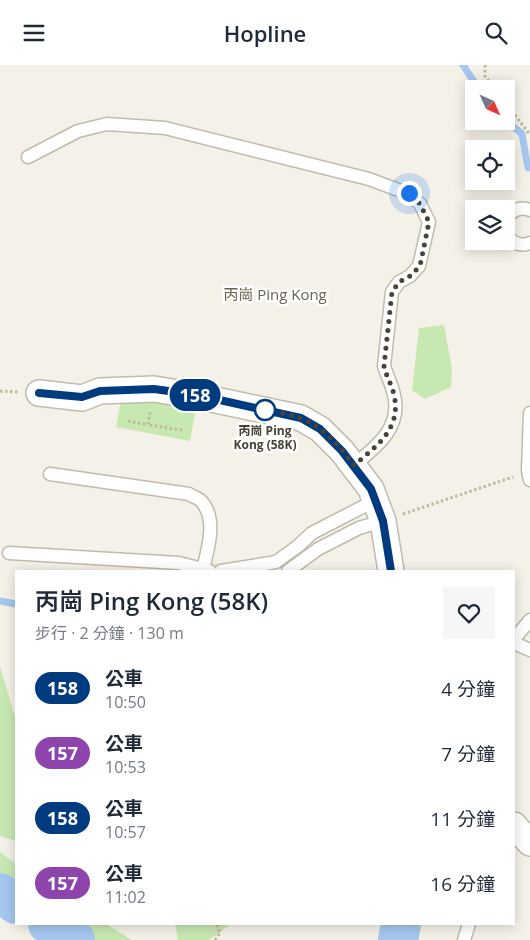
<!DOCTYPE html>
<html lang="zh-TW">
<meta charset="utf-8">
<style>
:root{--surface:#fff;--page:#f6f6f7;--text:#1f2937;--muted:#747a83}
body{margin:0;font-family:"Open Sans","Noto Sans TC",sans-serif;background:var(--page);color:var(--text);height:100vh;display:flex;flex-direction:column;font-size:19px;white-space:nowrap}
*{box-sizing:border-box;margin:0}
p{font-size:16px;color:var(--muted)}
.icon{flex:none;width:28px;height:28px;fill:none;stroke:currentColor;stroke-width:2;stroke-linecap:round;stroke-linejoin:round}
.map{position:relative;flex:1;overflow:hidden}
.panel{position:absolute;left:15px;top:505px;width:500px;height:355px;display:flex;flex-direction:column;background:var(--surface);border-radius:0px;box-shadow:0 2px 12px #0003}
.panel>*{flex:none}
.badge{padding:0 10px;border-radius:16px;font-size:18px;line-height:32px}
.needle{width:32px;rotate:135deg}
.tools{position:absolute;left:465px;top:15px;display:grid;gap:10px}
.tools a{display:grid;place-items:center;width:50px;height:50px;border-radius:0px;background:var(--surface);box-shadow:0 2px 12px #0003;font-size:25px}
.you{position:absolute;width:25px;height:25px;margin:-12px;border:4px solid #fff;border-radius:50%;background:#1a73e8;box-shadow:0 0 0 8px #1a73e833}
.map>.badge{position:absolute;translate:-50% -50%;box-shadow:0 0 0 2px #fff}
.round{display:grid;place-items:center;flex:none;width:52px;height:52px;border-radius:0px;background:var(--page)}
.summary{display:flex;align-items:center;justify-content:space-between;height:85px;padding:0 20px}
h1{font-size:24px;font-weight:600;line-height:38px}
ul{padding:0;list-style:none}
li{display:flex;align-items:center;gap:15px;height:65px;padding:0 20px}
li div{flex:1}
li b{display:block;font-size:19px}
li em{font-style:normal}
li .badge{min-width:55px;font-weight:700;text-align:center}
header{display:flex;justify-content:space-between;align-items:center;height:65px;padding:0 20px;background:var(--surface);font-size:22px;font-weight:600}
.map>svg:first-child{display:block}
.green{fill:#c8e8b1}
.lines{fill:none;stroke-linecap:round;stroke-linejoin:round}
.stream{stroke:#a5c7f0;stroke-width:7}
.river{stroke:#a5c7f0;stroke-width:40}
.service-casing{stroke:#c0bbab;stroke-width:15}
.minor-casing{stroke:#c0bbab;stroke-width:28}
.path{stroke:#c1b99c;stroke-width:3;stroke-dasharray:2.5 2.5;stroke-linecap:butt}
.service{stroke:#fff;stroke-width:12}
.minor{stroke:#fff;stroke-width:25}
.line-casing{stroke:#fff;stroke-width:11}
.line{stroke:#003b80;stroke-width:8}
.walk{stroke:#484337;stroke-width:5;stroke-dasharray:0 9}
.stop-dot{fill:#fff;stroke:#003b80;stroke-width:2.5}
.labels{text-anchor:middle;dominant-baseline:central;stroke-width:5;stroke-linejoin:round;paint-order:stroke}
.stop-label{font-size:12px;font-weight:bold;fill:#484337;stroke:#fff}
.quarter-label{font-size:15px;fill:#6a634e;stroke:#fff}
</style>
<header><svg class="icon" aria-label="menu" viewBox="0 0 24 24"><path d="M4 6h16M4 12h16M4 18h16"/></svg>Hopline<svg class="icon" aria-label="search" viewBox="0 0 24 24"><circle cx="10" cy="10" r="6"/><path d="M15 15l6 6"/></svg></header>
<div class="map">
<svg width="530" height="875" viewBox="0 0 530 875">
<rect width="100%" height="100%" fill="#f4f2e8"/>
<!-- green -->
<g class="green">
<polygon points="444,260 452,304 451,322 425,334 412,325 419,263"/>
<polygon points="122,330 196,343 190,376 116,362"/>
<polygon points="0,601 14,649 16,651 16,776 0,771"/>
<polygon points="0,787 16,799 16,851 0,841"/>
<polygon points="28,859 106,859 132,875 54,875"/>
<polygon points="175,859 231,859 209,875 178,875"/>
<polygon points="387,859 421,859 418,875 384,875"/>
</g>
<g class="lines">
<!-- stream -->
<g class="stream">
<polyline points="463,0 479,24"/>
<polyline points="506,55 522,69 528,103"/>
<polyline points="0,536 16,539"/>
</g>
<!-- river -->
<g class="river">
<polyline points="0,828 16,839"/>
<polyline points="48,859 75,875"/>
<polyline points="398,875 401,859"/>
</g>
<!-- service casing -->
<g class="service-casing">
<g id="service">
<path d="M28 92 78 66 107 59 165 63 369 114 409 129 420 139 429 157 419 201 410 211 399 217 392 227 384 301C387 311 392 320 394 330 402 363 376 382 354 400"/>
<path d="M506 155C511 146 520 141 530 145"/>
<path d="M506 168C511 178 520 182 530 178"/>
<polyline points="530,348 528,406 530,415"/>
<path d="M50 409 189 429C192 431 197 433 200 435 218 452 208 484 203 504"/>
<polyline points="9,488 179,498 210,506"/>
<polyline points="221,506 276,497 298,481 312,468 376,435"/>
<polyline points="288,506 318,484 359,463 383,456"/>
<polyline points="514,574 530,555"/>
<polyline points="514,578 530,585"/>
<polyline points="464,875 469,859"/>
</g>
</g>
<!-- minor casing -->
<g class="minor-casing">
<g id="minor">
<polyline points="39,328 82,333 100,326 154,324 197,331 301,353 320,364 342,386 371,424 383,456 391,506"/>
<polyline points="514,760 530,778"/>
</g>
</g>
<!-- path -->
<g class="path">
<polyline points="485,0 485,11 495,24"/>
<polyline points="506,38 530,70"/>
<polyline points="0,326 18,327"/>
<polyline points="150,347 148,360 182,365"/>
<polyline points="128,356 148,360"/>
<polyline points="403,449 513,412"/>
<polyline points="215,875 220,868 217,859"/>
</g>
<!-- service -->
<use href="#service" class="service"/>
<!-- minor -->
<use href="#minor" class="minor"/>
</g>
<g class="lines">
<!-- line casing -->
<g class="line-casing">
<polyline id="line" points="39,328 82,332 100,326 154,324 197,330 301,353 320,364 342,386 371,424 383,456 391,506"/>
</g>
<!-- line -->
<use href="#line" class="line"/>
<!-- walk -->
<path class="walk" d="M265 345C277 347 289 349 300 353 322 360 340 383 354 400 376 382 402 363 394 330 392 320 386 311 384 301L392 227 399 217 410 211 420 201 429 157 420 139 409 128"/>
</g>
<!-- markers -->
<circle class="stop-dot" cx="265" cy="345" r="10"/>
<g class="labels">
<!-- stop labels -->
<g class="stop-label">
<text x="265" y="365">丙崗 Ping<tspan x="265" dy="14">Kong (58K)</tspan></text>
</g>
<!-- quarter labels -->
<g class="quarter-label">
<text x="275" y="229">丙崗 Ping Kong</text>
</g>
</g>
</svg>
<div class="tools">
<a><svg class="needle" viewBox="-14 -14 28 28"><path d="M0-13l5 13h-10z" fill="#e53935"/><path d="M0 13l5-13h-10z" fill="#747a83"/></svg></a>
<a><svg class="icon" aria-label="locate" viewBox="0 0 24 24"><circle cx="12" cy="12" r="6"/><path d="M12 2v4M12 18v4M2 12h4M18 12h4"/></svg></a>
<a><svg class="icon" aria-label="layers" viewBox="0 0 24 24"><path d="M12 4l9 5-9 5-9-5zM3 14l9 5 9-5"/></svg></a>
</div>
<div class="you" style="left:409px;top:128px"></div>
<b class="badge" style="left:195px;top:330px;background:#003b80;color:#fff">158</b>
<section class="panel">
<div class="summary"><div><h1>丙崗 Ping Kong (58K)</h1><p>步行 · 2 分鐘 · 130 m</p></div><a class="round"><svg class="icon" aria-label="heart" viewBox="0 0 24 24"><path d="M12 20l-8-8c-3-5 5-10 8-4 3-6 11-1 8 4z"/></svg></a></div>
<ul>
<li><span class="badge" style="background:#003b80;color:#fff">158</span><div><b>公車</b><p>10:50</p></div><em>4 分鐘</em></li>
<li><span class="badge" style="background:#8e44ad;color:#fff">157</span><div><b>公車</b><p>10:53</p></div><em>7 分鐘</em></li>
<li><span class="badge" style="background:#003b80;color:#fff">158</span><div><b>公車</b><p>10:57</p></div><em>11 分鐘</em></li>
<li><span class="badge" style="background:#8e44ad;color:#fff">157</span><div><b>公車</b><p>11:02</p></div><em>16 分鐘</em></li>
</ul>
</section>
</div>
